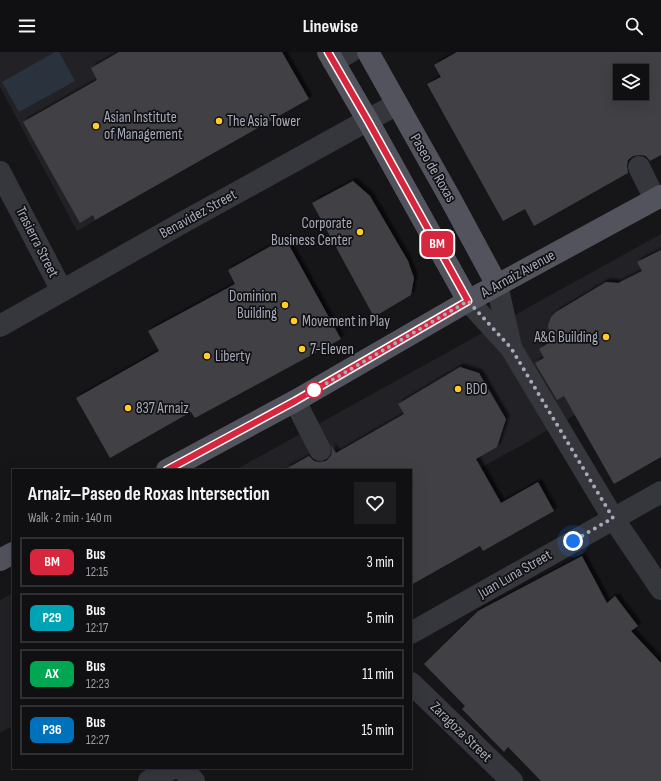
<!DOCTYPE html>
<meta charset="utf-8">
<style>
:root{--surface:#101012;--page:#1e1e20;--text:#f1f3f6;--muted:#9c9d9f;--line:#303032}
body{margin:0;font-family:"Sofia Sans Condensed",sans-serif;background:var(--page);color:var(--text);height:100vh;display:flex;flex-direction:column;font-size:15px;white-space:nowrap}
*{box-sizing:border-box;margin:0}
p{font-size:13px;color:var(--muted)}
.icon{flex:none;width:22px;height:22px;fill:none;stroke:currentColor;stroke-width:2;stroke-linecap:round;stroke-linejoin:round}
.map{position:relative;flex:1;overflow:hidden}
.drawer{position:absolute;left:12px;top:417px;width:400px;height:300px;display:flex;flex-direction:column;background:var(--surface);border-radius:0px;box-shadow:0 4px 16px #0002,0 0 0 1px var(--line)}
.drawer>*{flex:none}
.badge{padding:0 8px;border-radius:6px;font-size:14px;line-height:26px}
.buttons{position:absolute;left:613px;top:12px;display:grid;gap:8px}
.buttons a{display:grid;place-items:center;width:36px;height:36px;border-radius:0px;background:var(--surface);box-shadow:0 4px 16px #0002,0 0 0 1px var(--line);font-size:20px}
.you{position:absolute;width:20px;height:20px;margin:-10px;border:3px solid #fff;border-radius:50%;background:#1a73e8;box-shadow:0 0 0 6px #1a73e833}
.map>.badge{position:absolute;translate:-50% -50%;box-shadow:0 0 0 2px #fff}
.round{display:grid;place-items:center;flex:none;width:42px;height:42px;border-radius:0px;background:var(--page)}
.headline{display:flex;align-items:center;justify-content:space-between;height:68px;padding:0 16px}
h1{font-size:19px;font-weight:700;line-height:30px}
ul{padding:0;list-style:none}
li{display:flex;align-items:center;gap:12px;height:50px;margin:0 8px 6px;padding:0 8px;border:2px solid var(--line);border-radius:0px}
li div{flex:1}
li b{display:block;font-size:15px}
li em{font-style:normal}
li .badge{min-width:44px;font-weight:700;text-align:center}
header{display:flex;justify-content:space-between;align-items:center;height:52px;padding:0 16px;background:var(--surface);font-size:18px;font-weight:700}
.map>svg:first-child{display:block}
.built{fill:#222125}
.water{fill:#2a333d}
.building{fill:#403f45;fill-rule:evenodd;filter:url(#shadow)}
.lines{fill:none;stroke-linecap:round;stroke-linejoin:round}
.minor{stroke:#36363d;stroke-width:22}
.major{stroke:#52535c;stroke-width:22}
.line-casing{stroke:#fff;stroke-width:9}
.line{stroke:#d7263d;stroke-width:6}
.walk{stroke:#a6aab9;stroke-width:4;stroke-dasharray:0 7.2}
.poi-dot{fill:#ffcb26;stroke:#111013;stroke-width:1.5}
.stop-dot{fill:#fff;stroke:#d7263d;stroke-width:2}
.labels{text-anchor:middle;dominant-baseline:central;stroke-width:3.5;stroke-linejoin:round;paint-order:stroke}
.poi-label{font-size:15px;fill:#a6aab9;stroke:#111013;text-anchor:start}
.street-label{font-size:15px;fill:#a6aab9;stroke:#111013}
</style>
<header><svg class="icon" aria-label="menu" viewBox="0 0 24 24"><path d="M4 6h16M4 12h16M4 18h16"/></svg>Linewise<svg class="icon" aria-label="search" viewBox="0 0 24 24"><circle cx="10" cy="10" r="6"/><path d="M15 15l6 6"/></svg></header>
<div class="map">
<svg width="661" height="729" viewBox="0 0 661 729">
<defs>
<filter id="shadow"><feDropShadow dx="3.5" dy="-3.5" stdDeviation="1" flood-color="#0009"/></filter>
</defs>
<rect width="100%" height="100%" fill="#161518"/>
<!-- built -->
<g class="built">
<polygon points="0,0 140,0 133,4 194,112 77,179 0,35"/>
<polygon points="661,182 661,314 522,393 411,454 411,418 235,418"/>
<polygon points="13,541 13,674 0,681 0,548"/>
</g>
<!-- water -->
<polygon class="water" points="55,0 59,0 75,29 19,60 2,30"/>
<!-- building -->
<g class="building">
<polygon points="119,0 282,0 309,47 95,168 93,163 80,171 23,70 97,28 91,16"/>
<path d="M457 0H661V103L650 109 646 104 640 103 633 104 628 108 627 114 628 121 534 174 525 157 503 169 427 32 441 25 434 13ZM620 19H642V41H620Z"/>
<polygon points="353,129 370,144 408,209 414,226 411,243 374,265 312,151"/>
<polygon points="285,186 341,287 195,366 191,360 110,406 76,346 159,299 148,279 235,232 228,218"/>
<polygon points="661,198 661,405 614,432 564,344 557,348 535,311 544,306 539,297 550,290 548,273 551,265 556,260 606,230 618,231 642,219 637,210"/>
<polygon points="460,315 479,321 506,367 497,395 476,407 501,451 538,430 554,459 483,499 480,494 411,533 411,418 284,418 309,404 314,409 319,410 326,409 331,404 332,399 331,393 336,401 404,362 398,352"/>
<polygon points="582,504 607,551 615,544 638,574 631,579 661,611 661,729 541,729 508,695 504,700 462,657 465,654 424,612 478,559"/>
</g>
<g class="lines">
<!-- minor -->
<g class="minor">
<polyline points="333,9 350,0"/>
<polyline points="639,115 655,147"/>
<polyline points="0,120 62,239"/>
<polyline points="497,233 511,295"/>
<polyline points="468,249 511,296 613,466 661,537"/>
<polyline points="0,274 180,172 397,52"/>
<polyline points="295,349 320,398"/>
<polyline points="411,581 661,440"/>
<polyline points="411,631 512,729"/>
<polyline points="181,716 194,729"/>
<polyline points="149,729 173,716"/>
</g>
<!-- major -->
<g class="major">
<polyline points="328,0 368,69 468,249"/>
<polyline points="368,0 450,146 497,233"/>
<polyline points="167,418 295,349 468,249 661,144"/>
<polyline points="0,508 13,501"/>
</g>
</g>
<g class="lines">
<!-- line casing -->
<g class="line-casing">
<polyline id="line" points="167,418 295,349 468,249 368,69 328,0"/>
</g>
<!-- line -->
<use href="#line" class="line"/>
<!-- walk -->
<polyline class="walk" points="314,338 308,342 468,249 511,296 613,466 573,489"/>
</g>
<!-- markers -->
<g class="poi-dot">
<circle cx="219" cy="69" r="4"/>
<circle cx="96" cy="74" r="4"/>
<circle cx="360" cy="180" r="4"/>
<circle cx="285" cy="253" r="4"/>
<circle cx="294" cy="269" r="4"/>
<circle cx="606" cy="285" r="4"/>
<circle cx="302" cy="297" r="4"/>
<circle cx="207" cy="304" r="4"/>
<circle cx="458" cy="337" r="4"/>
<circle cx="128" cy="356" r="4"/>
</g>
<circle class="stop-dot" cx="314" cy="338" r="8"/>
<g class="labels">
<!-- poi labels -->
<g class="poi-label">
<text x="104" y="65">Asian Institute<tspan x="104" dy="17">of Management</tspan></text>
<text x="227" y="69">The Asia Tower</text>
<text x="352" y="171" text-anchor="end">Corporate<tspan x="352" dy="17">Business Center</tspan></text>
<text x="277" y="244" text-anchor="end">Dominion<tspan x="277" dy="17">Building</tspan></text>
<text x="302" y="269">Movement in Play</text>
<text x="598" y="285" text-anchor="end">A&amp;G Building</text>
<text x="310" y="297">7-Eleven</text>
<text x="215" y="304">Liberty</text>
<text x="466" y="337">BDO</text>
<text x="136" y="356">837 Arnaiz</text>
</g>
<!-- street labels -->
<g class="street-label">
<text transform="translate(433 116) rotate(60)">Paseo de Roxas</text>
<text transform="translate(198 162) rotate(-29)">Benavidez Street</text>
<text transform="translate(37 190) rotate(63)">Trasierra Street</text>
<text transform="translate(518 222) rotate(-29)">A. Arnaiz Avenue</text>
<text transform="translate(515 522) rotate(-30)">Juan Luna Street</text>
<text transform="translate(461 680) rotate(44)">Zaragoza Street</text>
</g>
</g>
</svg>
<div class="buttons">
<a><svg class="icon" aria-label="layers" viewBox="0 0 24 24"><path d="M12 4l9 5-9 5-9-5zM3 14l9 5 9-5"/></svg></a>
</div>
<div class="you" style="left:573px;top:489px"></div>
<b class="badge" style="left:437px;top:192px;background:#d7263d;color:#fff">BM</b>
<section class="drawer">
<div class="headline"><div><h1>Arnaiz–Paseo de Roxas Intersection</h1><p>Walk · 2 min · 140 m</p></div><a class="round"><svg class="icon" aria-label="heart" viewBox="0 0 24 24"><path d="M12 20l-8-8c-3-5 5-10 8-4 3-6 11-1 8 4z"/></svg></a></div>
<ul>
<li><span class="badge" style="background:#d7263d;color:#fff">BM</span><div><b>Bus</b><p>12:15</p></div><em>3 min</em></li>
<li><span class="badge" style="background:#00a3b4;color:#fff">P29</span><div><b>Bus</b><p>12:17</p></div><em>5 min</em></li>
<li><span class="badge" style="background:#00a651;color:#fff">AX</span><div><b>Bus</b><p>12:23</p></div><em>11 min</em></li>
<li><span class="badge" style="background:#0072bc;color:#fff">P36</span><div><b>Bus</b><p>12:27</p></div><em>15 min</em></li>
</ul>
</section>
</div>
